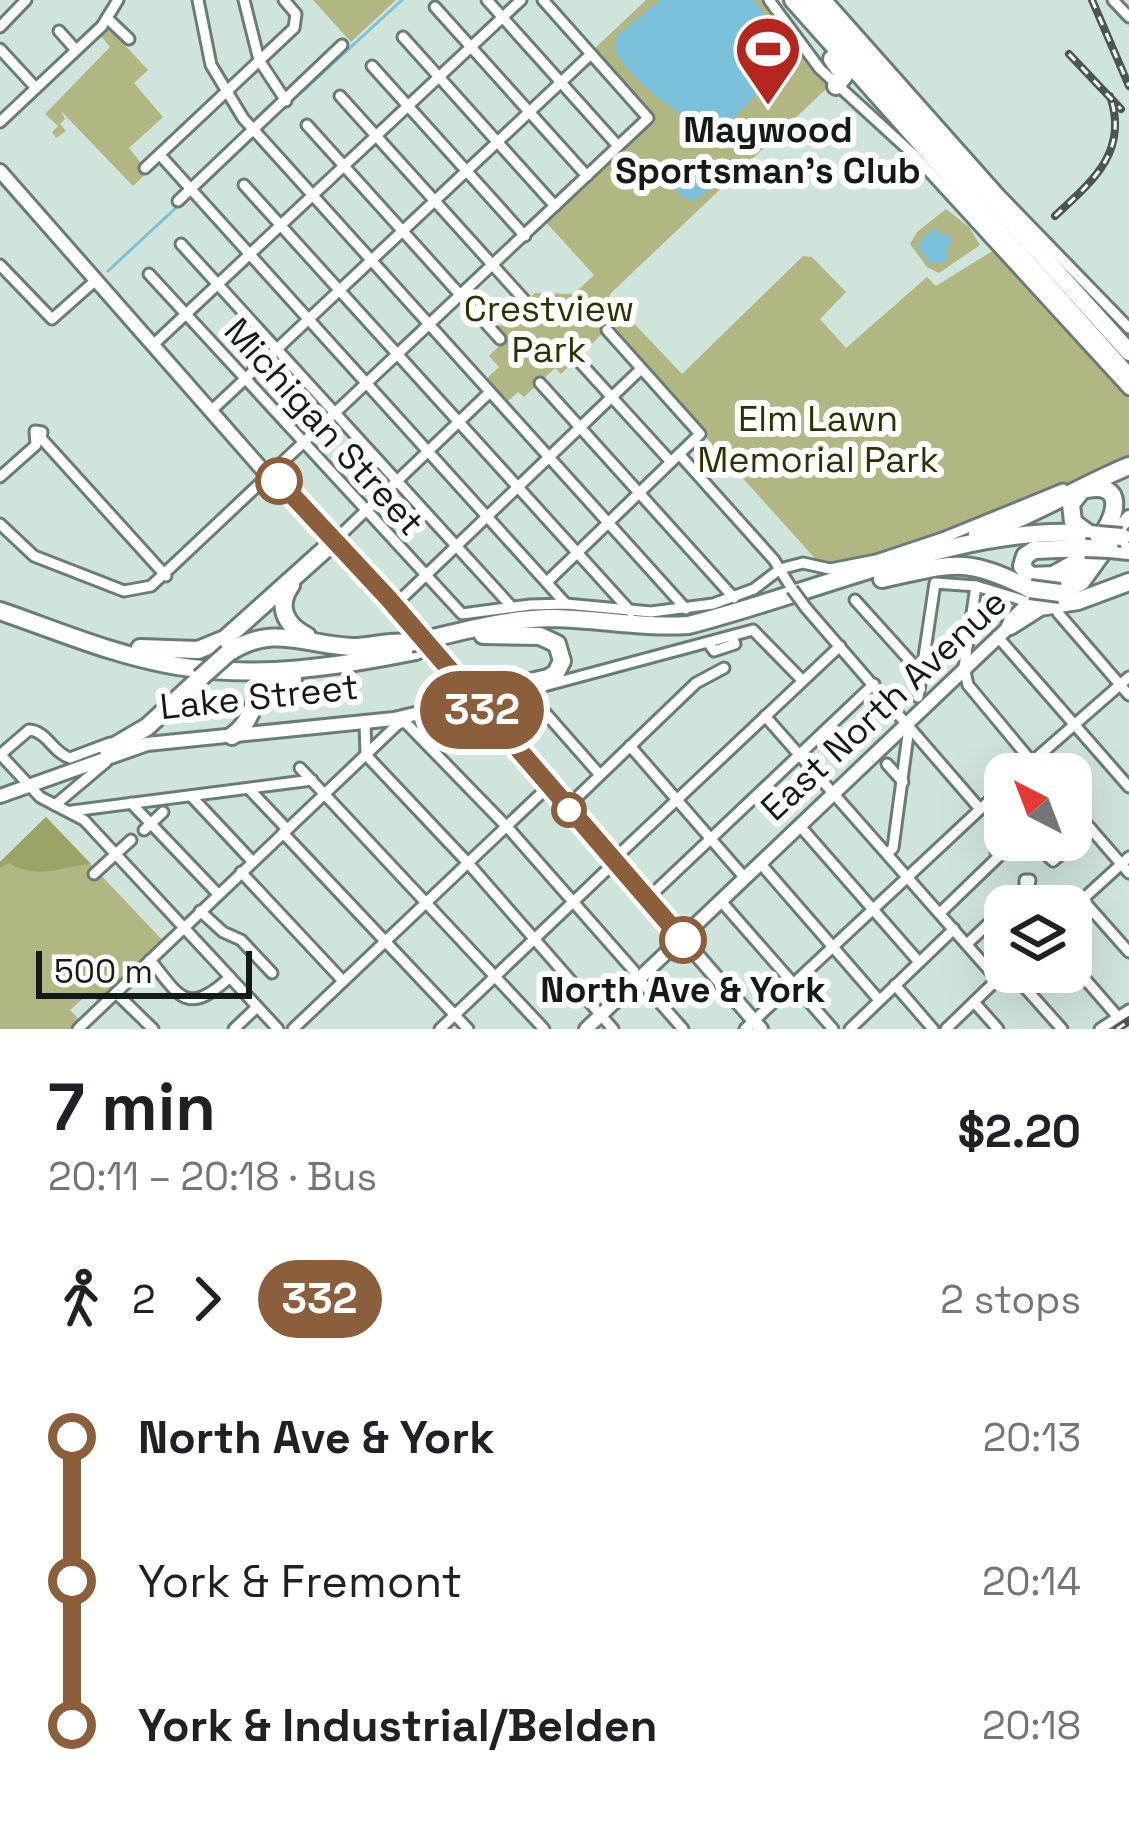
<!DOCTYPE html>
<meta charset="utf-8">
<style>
:root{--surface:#fff;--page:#f6f6f6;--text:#202124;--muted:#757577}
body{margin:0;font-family:"Space Grotesk",sans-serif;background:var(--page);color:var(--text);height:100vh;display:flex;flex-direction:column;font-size:45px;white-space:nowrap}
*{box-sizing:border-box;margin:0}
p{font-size:39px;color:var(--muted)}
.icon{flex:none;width:66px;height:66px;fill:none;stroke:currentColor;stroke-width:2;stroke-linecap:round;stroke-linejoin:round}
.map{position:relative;height:1029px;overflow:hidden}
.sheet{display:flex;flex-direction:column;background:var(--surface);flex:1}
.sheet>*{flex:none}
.badge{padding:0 24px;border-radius:39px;font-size:42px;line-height:78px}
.needle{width:78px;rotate:318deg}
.tools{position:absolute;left:984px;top:753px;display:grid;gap:24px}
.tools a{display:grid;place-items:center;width:108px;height:108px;border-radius:24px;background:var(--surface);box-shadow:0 12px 48px #0002;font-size:60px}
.scale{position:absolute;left:36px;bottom:30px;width:216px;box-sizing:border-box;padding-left:12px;border:6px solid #131b17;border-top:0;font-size:33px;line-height:42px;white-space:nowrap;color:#131b17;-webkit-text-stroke:9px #fff;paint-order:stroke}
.map>.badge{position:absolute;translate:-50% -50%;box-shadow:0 0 0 6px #fff}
.legs{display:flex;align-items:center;gap:18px;height:132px;padding:0 48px;font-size:39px}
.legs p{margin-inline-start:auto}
.headline{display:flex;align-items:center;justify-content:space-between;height:204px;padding:0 48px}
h1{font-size:66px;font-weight:700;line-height:90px}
ul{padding:0 48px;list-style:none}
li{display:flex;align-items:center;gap:42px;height:144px;font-size:45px}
li i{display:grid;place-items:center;width:18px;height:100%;margin:0 15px;background:currentColor}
li i::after{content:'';width:30px;height:30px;margin:-15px;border:9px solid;border-radius:50%;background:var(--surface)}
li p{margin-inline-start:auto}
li:first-child i{background:linear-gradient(#0000 50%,currentColor 0)}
li:last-child i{background:linear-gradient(currentColor 50%,#0000 0)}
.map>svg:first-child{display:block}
.green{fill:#b1b682}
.forest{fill:#9da267}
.water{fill:#7bc1dc}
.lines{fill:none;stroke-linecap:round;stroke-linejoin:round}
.stream{stroke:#7bc1dc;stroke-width:3}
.minor-casing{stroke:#6a7d75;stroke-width:15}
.major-casing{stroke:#6a7d75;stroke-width:18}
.highway-casing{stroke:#6a7d75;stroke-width:22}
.minor{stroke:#fff;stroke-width:9}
.major{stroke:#fff;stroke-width:12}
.highway{stroke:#fff;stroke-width:16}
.rail-casing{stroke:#4a5651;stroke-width:8}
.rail{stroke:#fff;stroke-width:3;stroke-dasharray:9;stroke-linecap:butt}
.minor-bridge-casing{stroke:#6a7d75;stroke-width:15;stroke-linecap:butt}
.highway-bridge-casing{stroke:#6a7d75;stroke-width:22;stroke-linecap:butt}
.minor-bridge{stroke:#fff;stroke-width:9}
.highway-bridge{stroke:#fff;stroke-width:16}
.line-1-casing{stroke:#fff;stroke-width:27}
.line-1{stroke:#8b5e3c;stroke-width:18}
.stop-1-dot{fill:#fff;stroke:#8b5e3c;stroke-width:6}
.labels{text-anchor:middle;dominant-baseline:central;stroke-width:12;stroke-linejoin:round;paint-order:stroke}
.poi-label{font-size:36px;font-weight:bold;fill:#131b17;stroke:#fff}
.park-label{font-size:36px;fill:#2f3101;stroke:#fff}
.street-label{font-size:36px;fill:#131b17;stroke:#fff}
.stop-label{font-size:36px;font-weight:bold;fill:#131b17;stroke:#fff}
</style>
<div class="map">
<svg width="1129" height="1029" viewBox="0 0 1129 1029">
<rect width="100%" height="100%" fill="#cfe4db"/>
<!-- green -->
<g class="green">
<polygon points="313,0 396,0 351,42"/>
<path d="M646 0H765L827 82V88L611 293 609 297 682 374 803 256 812 257 846 292 820 319 846 348 927 277 936 286 994 250 1129 399V460C1030 501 927 551 820 564L608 328 561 374 555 368 524 397 518 392 505 404 484 381 499 367 489 356 506 339 497 328 535 293 574 294 594 275 543 219 652 117 592 51Z"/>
<polygon points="108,23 123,36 120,40 148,70 134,83 163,117 129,148 148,172 133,186 61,111 65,119 60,124 66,131 56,138 52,132 58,126 45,114 110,47 98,32"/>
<polygon points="946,209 969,227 980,245 939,273 927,267 910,244 917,232"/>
<polygon points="46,817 165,943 101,1004 89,993 70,1010 82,1022 75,1029 0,1029 0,862"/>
</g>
<!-- forest -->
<path class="forest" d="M46 817 91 864C60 866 39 881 9 863L0 868V862Z"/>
<!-- water -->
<g class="water">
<path d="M660 0H754C785 44 788 61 749 102 740 111 732 121 720 128 683 125 635 82 615 52L616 37Z"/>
<polygon points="689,168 712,188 693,201 685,199 663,178"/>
<polygon points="935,228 938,233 948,234 952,241 946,251 949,257 943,263 930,263 918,248 922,238"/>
</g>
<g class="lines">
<!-- stream -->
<g class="stream">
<polyline points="302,92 402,0"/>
<polyline points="108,271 180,204"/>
</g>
<!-- minor casing -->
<g class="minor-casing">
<g id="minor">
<polyline points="198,0 211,65 243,118 686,609"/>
<polyline points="244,0 259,60 286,101"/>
<polyline points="487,0 618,146"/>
<polyline points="769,0 820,69 914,155 1129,390"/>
<polyline points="827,0 1000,195 1129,328"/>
<polyline points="1113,0 1129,17"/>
<polyline points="435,7 587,176"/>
<polyline points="108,19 129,39"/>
<polyline points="0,27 26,0"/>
<polyline points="59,31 76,50"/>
<polyline points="403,37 555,206"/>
<polyline points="0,49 36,88"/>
<polyline points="372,66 525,236"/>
<polyline points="340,96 527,303"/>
<polyline points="0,122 102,26 118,0"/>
<polyline points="307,125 500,339"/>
<polyline points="160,155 566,604"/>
<polyline points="145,168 294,28 296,14 284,0"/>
<polyline points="244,185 631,612"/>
<polyline points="178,201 342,45"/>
<polyline points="181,244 510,605"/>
<polyline points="0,265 52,319 96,280"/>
<polyline points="149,274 462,614 530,605 566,604 651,612 713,604 754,589 780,569 803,563 830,569 876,560 945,537 1063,489"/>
<polyline points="154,344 521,0"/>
<polyline points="576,358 671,462"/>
<polyline points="540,383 734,598"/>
<polyline points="212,410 591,54"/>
<polyline points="679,454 774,560 792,589"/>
<polyline points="0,477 36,445 35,431 42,432 41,438 166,576"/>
<polyline points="0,524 34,556 124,591 151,586 648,118 543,0"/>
<polyline points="331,544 490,392"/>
<polyline points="547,582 700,434 607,330"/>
<polyline points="976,586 964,667 968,685 1042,774"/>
<polyline points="401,599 641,369"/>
<polyline points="855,600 920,672"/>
<polyline points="806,608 980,809"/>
<polyline points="1058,613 1129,695"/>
<polyline points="997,636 1129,787"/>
<polyline points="709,644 714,651 735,644 732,637"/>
<polyline points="544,686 753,630 802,680"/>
<polyline points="534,689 534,700 600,775"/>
<polyline points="918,697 935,583 976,586 1022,600"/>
<polyline points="765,716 997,979"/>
<polyline points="365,722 366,755 468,863 613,1029"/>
<polyline points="630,746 744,877"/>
<polyline points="0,754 40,797 84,820 278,1029"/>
<path d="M1 754 29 730C47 731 53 753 70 758L110 743"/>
<polyline points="887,764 903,782"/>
<polyline points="300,768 544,1029"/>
<polyline points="1018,774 1129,677"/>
<polyline points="249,789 287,829"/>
<polyline points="191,796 252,861"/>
<polyline points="131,803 218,894"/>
<polyline points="55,805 106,762"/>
<polyline points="1071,806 1129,873"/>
<polyline points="567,807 696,683 724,668"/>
<polyline points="72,811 312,780"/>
<polyline points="799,825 919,962"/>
<polyline points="144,830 163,812"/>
<polyline points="283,833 468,1029"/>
<polyline points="1030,840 1053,861 1091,829"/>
<polygon points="1001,850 1002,854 998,856 996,852"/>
<polyline points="888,853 893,848 909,727"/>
<polyline points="613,860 840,646"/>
<polyline points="760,863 879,1000"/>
<polyline points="241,872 343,981"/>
<polyline points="94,874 131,840"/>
<polygon points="1025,880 1030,880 1029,885 1025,885"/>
<polyline points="647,899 874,684"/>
<polyline points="1082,899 1129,952"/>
<polyline points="720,900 833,1029"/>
<polyline points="1007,906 1027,886"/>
<polyline points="1071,910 1129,857"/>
<polyline points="200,911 223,932 241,940 272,973"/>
<polyline points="940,913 999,856"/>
<polyline points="967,944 1005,908"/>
<path d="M150 960C178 993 185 1019 230 977"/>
<polyline points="1071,963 1118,1017"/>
<polyline points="1011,972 1062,1029"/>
<polyline points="638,978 683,1029"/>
<polyline points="895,985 933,1029"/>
<polyline points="116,993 153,1029"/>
<polyline points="974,1002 998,1029"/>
<polyline points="78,1029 398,724 405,722 509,829 634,971 635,982"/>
<polyline points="234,1029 257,1007"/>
<polyline points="293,1029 549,786"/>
<polyline points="440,1029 615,862"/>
<polyline points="745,1029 1005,786"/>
<polyline points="850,1029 954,929"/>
<polyline points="946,1029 1005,972"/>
<polyline points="1100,1029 1129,1010"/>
</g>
</g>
<!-- major casing -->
<g class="major-casing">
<g id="major">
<polyline points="0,171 275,484"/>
<polyline points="274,479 388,598 761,1029"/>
<polyline points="1110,539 1129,517"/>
<polyline points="1046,594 1082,565"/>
<polyline points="1010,621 1042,590"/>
<polyline points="0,796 147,744 394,719 474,700"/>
<polyline points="586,1029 1013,623"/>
</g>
</g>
<!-- highway casing -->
<g class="highway-casing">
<g id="highway">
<polyline points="793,0 1129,377"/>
<polyline points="812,0 1129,352"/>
<polyline points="832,59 844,76 836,86"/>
<path d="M977 534C1031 518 1077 487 1129 466"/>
<path d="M1089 534 1073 522 1071 504 1082 490C1129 479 1116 519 1097 542"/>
<polyline points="1110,549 1129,551"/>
<polyline points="1080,560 1053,575 1030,576 1022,566 1025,556 1034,550 1085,548"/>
<path d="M882 579C952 564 963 555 1030 589"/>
<path d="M291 585C276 606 285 625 307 636"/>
<polyline points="1060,593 1081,582 1112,539"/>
<path d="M0 611C58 631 116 656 177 666 259 679 336 667 416 651"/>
<polyline points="1010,626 1040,607 1078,601 1129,582"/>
<path d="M433 638C474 628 513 618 555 618 600 619 643 628 688 625 807 596 979 518 1098 535"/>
<polyline points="140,648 198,650 225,639 331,544"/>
<path d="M228 653C274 623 303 645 352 647 372 647 391 640 410 643"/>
<polyline points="470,696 548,678 556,673 562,661 557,644 540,636 483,635"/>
<path d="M232 736C262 715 244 686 293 679"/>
<polyline points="108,750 147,727 200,678"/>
</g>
</g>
<!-- minor -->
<use href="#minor" class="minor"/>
<!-- major -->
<use href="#major" class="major"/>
<!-- highway -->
<use href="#highway" class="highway"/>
<!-- rail casing -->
<g class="rail-casing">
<g id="rail">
<polyline points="1092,0 1129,86"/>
<polyline points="1069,54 1121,109"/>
<path d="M1055 216C1093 181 1129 151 1110 96"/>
<polyline points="1117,1029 1129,1021"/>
</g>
</g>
<!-- rail -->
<use href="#rail" class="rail"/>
<!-- minor-bridge casing -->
<g class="minor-bridge-casing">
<polyline id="minor-bridge" points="792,589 806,608"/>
</g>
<!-- highway-bridge casing -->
<g class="highway-bridge-casing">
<g id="highway-bridge">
<polyline points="1098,535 1122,537"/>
<polyline points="1085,548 1110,549"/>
<polyline points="1030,589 1060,593"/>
<polyline points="410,643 433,638"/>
<polyline points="200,678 228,653"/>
</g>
</g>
<!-- minor-bridge -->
<use href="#minor-bridge" class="minor-bridge"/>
<!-- highway-bridge -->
<use href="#highway-bridge" class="highway-bridge"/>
</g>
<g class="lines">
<!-- line-1 casing -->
<g class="line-1-casing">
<polyline id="line-1" points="279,481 388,598 683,940"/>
</g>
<!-- line-1 -->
<use href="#line-1" class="line-1"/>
</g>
<!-- icons -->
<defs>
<g id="stadium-pin" transform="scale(3.45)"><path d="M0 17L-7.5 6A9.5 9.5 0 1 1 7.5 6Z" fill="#b4261e" stroke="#fff"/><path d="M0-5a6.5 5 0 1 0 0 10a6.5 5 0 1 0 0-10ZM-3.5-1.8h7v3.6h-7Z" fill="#fff"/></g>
</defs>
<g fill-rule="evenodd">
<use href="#stadium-pin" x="768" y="49"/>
</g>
<!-- markers -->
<g class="stop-1-dot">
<circle cx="279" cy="481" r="21"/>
<circle cx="569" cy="810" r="15"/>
<circle cx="683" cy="940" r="21"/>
</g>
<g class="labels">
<!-- poi labels -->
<g class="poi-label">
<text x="768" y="130">Maywood<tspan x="768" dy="41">Sportsman's Club</tspan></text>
</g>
<!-- park labels -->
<g class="park-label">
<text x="549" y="309">Crestview<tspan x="549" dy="41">Park</tspan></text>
<text x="818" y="419">Elm Lawn<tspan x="818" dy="41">Memorial Park</tspan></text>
</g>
<!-- street labels -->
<g class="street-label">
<text transform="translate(324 427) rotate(48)">Michigan Street</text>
<text transform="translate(259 697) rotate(-6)">Lake Street</text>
<text transform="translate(884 705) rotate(-43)">East North Avenue</text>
</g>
<!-- stop labels -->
<g class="stop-label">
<text x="683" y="990">North Ave &amp; York</text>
</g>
</g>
</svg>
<div class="tools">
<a><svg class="needle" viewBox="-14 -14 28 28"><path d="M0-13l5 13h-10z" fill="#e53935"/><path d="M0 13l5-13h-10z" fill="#757577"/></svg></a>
<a><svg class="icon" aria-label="layers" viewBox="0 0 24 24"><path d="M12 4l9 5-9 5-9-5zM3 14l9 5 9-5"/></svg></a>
</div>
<div class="scale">500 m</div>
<b class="badge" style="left:482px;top:710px;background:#8b5e3c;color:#fff">332</b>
</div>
<section class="sheet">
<div class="headline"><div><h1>7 min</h1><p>20:11 – 20:18 · Bus</p></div><b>$2.20</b></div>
<div class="legs"><svg class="icon" aria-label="walk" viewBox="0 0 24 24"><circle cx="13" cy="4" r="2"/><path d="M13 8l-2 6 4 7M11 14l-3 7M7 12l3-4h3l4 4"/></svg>2<svg class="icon" aria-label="forward" viewBox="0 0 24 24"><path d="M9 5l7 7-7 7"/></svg><b class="badge" style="background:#8b5e3c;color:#fff">332</b><p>2 stops</p></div>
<ul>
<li><i style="color:#8b5e3c"></i><b>North Ave &amp; York</b><p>20:13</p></li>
<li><i style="color:#8b5e3c"></i><span>York &amp; Fremont</span><p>20:14</p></li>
<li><i style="color:#8b5e3c"></i><b>York &amp; Industrial/Belden</b><p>20:18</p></li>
</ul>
</section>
